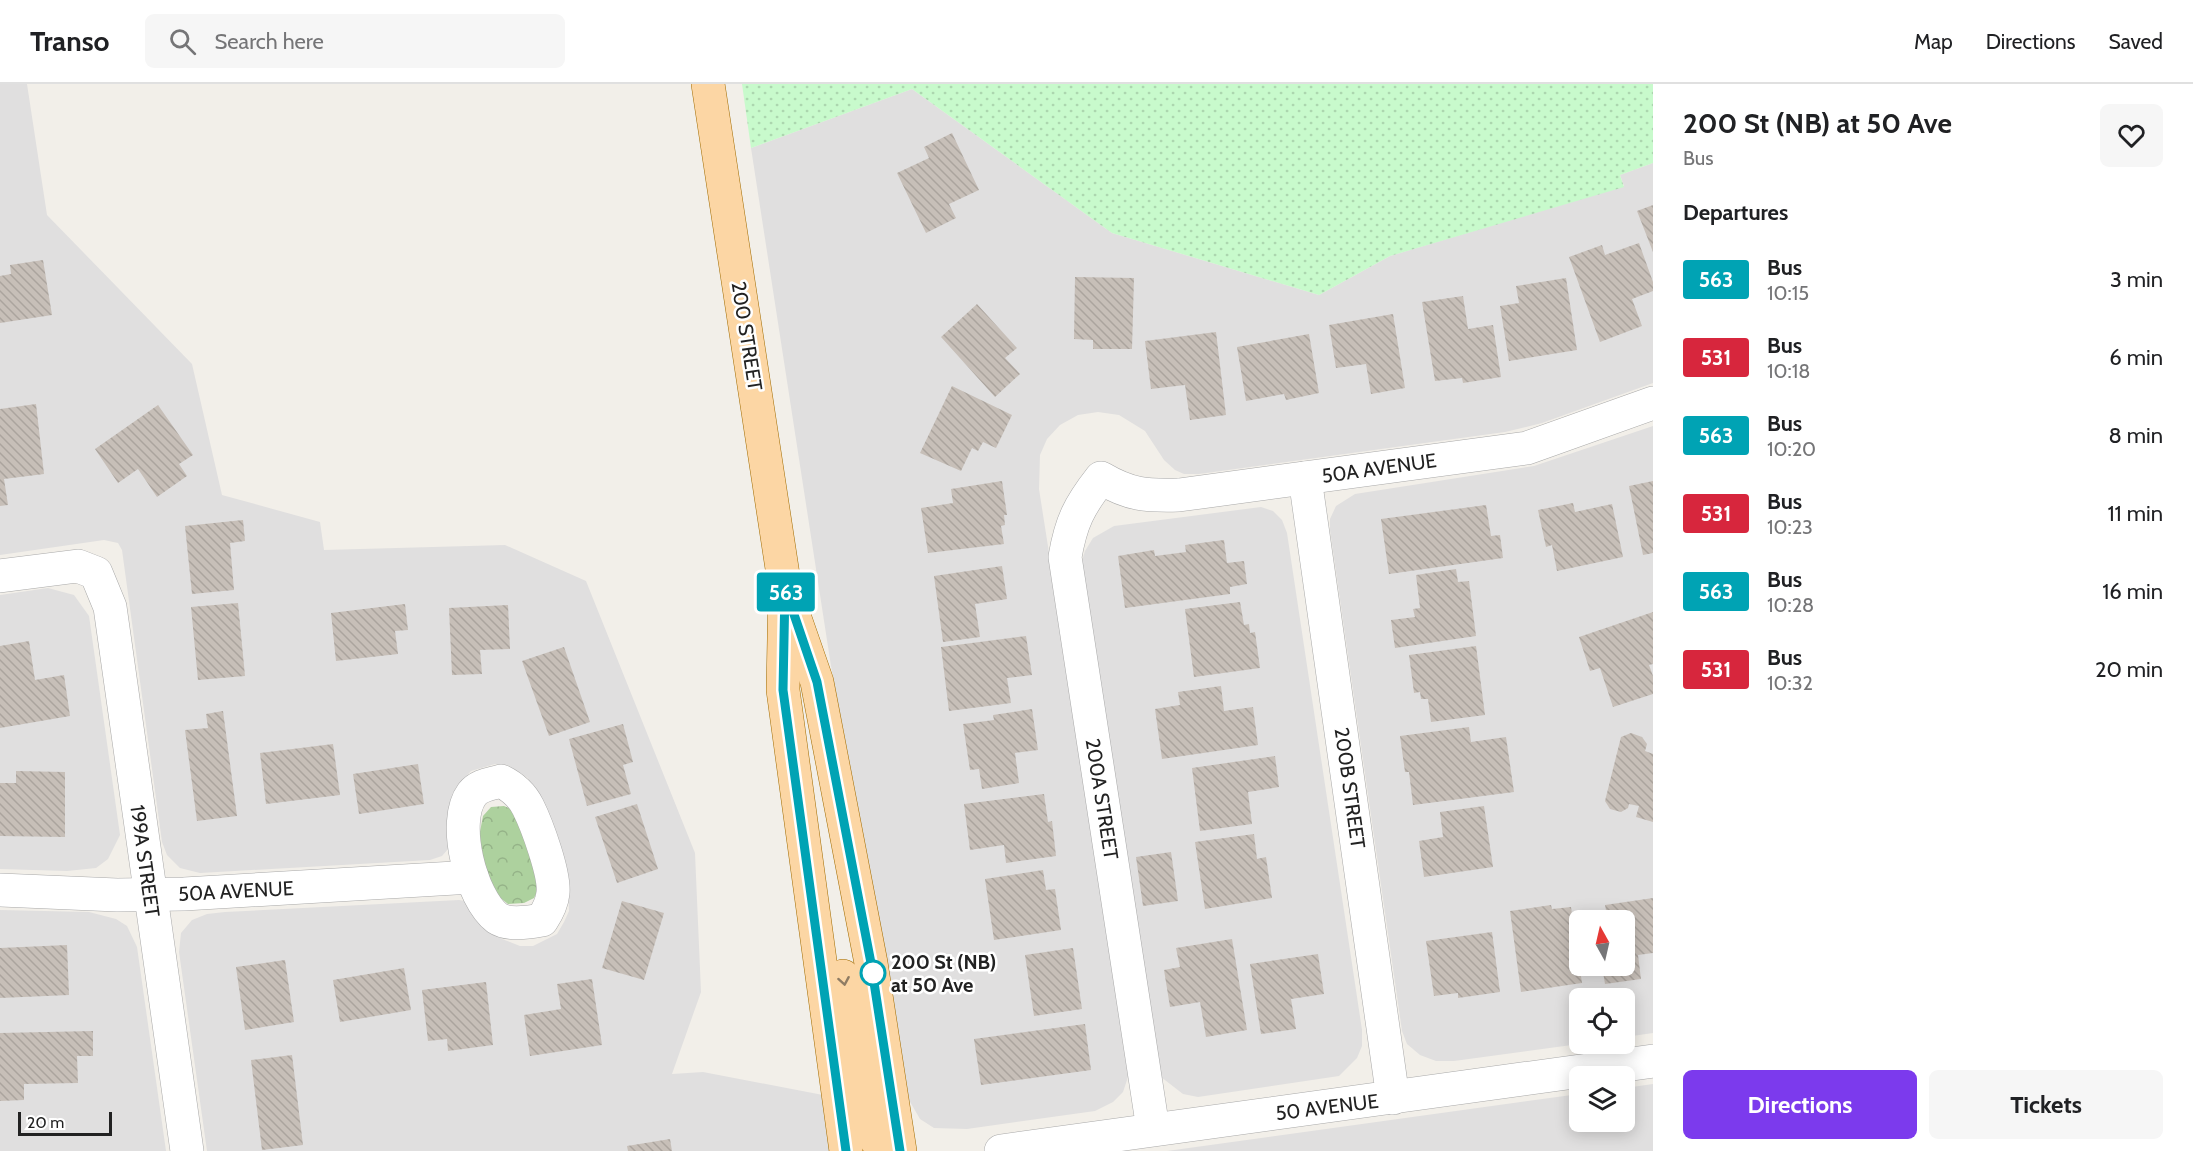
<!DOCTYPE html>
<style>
:root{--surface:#fff;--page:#f6f6f6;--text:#202124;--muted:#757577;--line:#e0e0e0;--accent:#7c3aed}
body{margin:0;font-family:Cabin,sans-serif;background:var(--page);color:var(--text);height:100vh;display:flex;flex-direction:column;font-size:22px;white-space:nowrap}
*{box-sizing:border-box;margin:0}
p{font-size:20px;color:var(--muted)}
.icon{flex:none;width:33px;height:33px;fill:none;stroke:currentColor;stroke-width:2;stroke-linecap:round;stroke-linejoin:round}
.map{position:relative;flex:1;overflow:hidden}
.details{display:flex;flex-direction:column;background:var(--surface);width:540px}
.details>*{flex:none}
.badge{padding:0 12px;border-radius:4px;font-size:21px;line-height:39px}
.needle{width:39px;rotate:352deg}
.controls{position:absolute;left:1569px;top:826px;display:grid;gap:12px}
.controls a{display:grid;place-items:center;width:66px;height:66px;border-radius:9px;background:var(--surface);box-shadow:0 3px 15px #0003;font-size:30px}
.scale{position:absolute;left:18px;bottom:15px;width:94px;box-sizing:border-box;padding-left:6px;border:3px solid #222;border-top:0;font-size:16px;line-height:21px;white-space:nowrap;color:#222;-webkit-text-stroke:4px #fff;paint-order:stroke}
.map>.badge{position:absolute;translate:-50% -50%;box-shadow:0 0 0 3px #fff}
h2{padding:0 30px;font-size:22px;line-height:54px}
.round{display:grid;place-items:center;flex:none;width:63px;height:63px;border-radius:9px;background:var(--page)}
.headline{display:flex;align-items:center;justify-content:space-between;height:102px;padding:0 30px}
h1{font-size:28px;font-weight:700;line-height:45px}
.cta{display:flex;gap:12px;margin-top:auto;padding:12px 30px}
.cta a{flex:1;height:69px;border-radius:9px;background:var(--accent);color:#fff;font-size:24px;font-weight:700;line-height:69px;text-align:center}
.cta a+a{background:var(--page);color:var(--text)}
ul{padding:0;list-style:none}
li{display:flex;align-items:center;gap:18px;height:78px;padding:0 30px}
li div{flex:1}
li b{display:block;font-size:22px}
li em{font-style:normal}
li .badge{min-width:66px;font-weight:700;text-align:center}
header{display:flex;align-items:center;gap:36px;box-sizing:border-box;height:84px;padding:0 30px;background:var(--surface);border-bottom:2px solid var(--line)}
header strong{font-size:28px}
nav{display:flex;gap:33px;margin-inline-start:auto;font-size:21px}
.search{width:420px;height:54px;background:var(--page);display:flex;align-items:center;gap:15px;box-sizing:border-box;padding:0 21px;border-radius:9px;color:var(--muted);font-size:22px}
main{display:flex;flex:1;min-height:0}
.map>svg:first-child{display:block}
.residential{fill:#e0dfdf;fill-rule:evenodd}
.forest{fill:url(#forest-crowns)}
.park{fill:url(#park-dots)}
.building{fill:url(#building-back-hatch)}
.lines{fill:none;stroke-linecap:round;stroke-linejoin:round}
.minor-casing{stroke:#a9a9a9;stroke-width:34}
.major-casing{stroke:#a06b00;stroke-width:34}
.minor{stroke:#fff;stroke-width:33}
.major{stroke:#fcd6a4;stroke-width:33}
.oneway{stroke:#8f7c63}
.line-casing{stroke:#fff;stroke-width:14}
.line{stroke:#00a3b4;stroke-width:9}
.stop-dot{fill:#fff;stroke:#00a3b4;stroke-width:3}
.labels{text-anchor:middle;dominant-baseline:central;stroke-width:5;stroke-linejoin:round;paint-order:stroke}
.street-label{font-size:20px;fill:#222;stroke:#fff}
.stop-label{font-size:20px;font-weight:bold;fill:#222;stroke:#fff;text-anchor:start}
</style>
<header>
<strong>Transo</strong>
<div class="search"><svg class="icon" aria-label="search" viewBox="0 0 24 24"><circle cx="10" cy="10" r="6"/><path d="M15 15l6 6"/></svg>Search here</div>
<nav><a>Map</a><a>Directions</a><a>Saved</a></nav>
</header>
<main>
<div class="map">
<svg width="1653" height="1067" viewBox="0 0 1653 1067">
<defs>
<pattern id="forest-crowns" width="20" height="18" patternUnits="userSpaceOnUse" patternTransform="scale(1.5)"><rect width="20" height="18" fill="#add19e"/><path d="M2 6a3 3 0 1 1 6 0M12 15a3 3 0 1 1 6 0" fill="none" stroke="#95b388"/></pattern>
<pattern id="park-dots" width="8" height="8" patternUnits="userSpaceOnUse" patternTransform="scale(1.5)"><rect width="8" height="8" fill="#c8facc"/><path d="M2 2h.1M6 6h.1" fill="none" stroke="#acd6af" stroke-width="1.8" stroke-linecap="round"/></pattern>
<pattern id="building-back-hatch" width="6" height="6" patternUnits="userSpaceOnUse" patternTransform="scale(1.5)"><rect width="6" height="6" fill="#c7bfb8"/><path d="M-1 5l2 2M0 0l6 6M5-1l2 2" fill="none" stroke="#aba49e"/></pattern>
</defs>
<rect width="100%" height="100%" fill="#f2efe9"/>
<!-- residential -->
<g class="residential">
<polygon points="0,0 27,0 47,131 192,280 222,411 320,438 324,466 505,461 586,497 695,769 701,908 672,990 703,988 823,1011 831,1067 207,1067 179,868 181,849 192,836 207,830 225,828 459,816 470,818 502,855 520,862 533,862 557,850 564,838 569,827 568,804 528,694 508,681 495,680 471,687 455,705 449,764 442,772 430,776 200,789 180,784 167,771 162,758 122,466 118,459 104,456 0,471"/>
<polygon points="912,5 1112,149 1319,211 1390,172 1624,102 1620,91 1653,79 1653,299 1542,339 1505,348 1199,390 1184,390 1175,386 1164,376 1145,347 1119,331 1098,328 1078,331 1060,341 1047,355 1040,371 1039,405 1129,979 1128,993 1123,1008 1113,1018 1095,1027 967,1045 934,1044 920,1035 909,1016 887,877 831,582 751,64"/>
<path d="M1653 342V949L1625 953 1624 915H1580L1579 960 1454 977H1436L1420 971 1407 960 1402 947 1330 446V435L1336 422 1355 410 1534 382ZM1580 837H1624V882H1580Z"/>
<polygon points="1261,423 1273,427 1282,436 1287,449 1362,946 1362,962 1357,974 1339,992 1198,1013 1183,1010 1161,993 1081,480 1085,467 1093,454 1114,442"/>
<polygon points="48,504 74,511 89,532 120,751 108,775 96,784 67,787 0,785 0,511"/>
<polygon points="0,826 89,828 116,835 127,842 137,863 166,1067 0,1067"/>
<polygon points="1653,1000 1653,1067 1167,1067 1579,1010 1580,1038 1624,1038 1625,1004"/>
</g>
<!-- forest -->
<polygon class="forest" points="504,722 514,726 541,800 534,814 524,819 508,820 494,809 478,758 483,732 491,723"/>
<!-- park -->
<polygon class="park" points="742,0 1653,0 1653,79 1620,91 1624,103 1390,172 1319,211 1112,149 912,5 751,64"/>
<!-- building -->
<g class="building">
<polygon points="952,49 979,106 949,120 956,134 926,149 897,89 929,74 924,63"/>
<polygon points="1653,121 1653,168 1637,127"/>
<polygon points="1639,159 1653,198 1653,207 1632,215 1642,242 1600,258 1569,173 1602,161 1605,171"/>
<polygon points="43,176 52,231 0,239 0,192 11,190 10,181"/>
<polygon points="1075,193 1134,194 1132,265 1093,265 1093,256 1074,255"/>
<polygon points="1566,194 1577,266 1509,277 1500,222 1519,219 1516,202"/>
<polygon points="1463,212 1468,245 1493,241 1501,293 1463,299 1462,294 1435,297 1422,218"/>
<polygon points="977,220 1017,264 1005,274 1020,290 995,313 941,253"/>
<polygon points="1393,230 1405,304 1371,310 1366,280 1336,284 1329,241"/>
<polygon points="1216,248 1226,331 1190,336 1185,301 1151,305 1145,257"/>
<polygon points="1309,250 1319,309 1286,316 1284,310 1246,317 1237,263"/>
<polygon points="952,302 1012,331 996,364 983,358 978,367 972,364 961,387 920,369"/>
<polygon points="36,320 44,390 4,395 8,421 0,422 0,325"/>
<polygon points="158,321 193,371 179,380 187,392 157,413 138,385 118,399 95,365"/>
<polygon points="1002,397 1007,431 1004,431 1005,441 1001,442 1004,460 928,469 921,424 953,419 951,405"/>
<polygon points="1653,397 1653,469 1643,471 1629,402"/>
<polygon points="1573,419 1575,428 1612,420 1623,473 1557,487 1552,461 1546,463 1538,426"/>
<polygon points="1486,421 1491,452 1500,451 1503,474 1389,490 1381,435"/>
<polygon points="243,436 245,457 230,459 234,506 192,510 185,442"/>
<polygon points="1224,456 1227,479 1244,477 1247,500 1230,503 1230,510 1125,524 1118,472 1154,466 1155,472 1186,468 1185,461"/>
<polygon points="1002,482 1007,515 975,520 980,553 943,558 934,492"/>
<polygon points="1456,485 1458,498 1469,497 1476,552 1395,564 1391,536 1415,533 1413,525 1420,524 1416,491"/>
<polygon points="1240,518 1244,541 1249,540 1250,549 1255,548 1260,584 1194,593 1185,525"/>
<polygon points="238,519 245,592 198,596 191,523"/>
<polygon points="405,520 408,546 395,547 398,570 336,577 331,529"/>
<polygon points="508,521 510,565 480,566 482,590 452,591 449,524"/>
<polygon points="1653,528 1653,580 1649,581 1653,592 1653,610 1613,623 1600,584 1590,587 1579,553"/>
<polygon points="1026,552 1032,591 1007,594 1011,619 949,627 941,563"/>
<polygon points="29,557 35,596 64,591 70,632 0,644 0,562"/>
<polygon points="1476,562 1485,631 1431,638 1428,615 1421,615 1420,608 1414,609 1409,571"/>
<polygon points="564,563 590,638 549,652 522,577"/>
<polygon points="1221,602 1224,627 1253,623 1258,661 1162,675 1155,625 1180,621 1178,608"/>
<polygon points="1032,625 1038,666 1015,669 1019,699 982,705 979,685 970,686 963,640 994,636 993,631"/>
<polygon points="223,627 237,732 197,737 185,646 208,644 206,630"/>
<polygon points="623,640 633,678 623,681 631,710 587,722 569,655"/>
<polygon points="1469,643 1471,658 1506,653 1514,708 1413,721 1409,688 1405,688 1400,652"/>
<polygon points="1631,649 1642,653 1647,660 1645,667 1653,670 1653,738 1636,733 1639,722 1629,720 1628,724 1621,728 1610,725 1605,717 1621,653"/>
<polygon points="333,660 340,711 266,720 260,669"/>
<polygon points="1275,672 1279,703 1248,708 1252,740 1200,747 1192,684"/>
<polygon points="418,680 424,720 359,730 353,690"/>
<polygon points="16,687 65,688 65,753 0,752 0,699 16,699"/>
<polygon points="1044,710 1048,738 1052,737 1056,772 1006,779 1004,761 970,766 964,720"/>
<polygon points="637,720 658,785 617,799 595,733"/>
<polygon points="1484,722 1493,783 1424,793 1419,757 1443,753 1440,728"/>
<polygon points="1254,750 1257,775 1266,773 1272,814 1205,825 1195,758"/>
<polygon points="1171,768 1178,817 1143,822 1136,773"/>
<polygon points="1043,786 1046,806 1055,805 1061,846 994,856 985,795"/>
<polygon points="1653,814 1653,869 1638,871 1641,895 1605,900 1602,882 1624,882 1624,837 1608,837 1605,821"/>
<polygon points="622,817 664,829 644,896 602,884"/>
<polygon points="1551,821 1552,825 1571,823 1582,899 1521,908 1510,827"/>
<polygon points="1492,848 1500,908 1458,914 1458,909 1434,912 1426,857"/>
<polygon points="1232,855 1247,946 1206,953 1200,918 1170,923 1164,886 1180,883 1176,864"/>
<polygon points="67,861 69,911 0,914 0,864"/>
<polygon points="1073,864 1082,925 1034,932 1025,871"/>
<polygon points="1318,870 1324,910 1291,915 1296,945 1261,950 1250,880"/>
<polygon points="285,876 294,938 245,946 236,883"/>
<polygon points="404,884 411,926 340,938 333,896"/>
<polygon points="592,895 602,961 530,972 524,931 561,925 557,900"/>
<polygon points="486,898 493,961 448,967 447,955 428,957 422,906"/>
<polygon points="1085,940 1091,986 981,1001 974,955"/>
<polygon points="93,947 93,972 77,972 78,999 24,1000 24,1016 0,1017 0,949"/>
<polygon points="292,971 303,1061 262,1066 251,976"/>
<polygon points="670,1055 672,1067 628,1067 627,1062"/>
</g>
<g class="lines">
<!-- minor casing -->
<g class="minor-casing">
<g id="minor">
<polyline points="1305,394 1393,1014"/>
<polyline points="0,492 78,482 96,489 110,523 187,1067"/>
<path d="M501 697C513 703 522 711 528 723 537 741 555 790 553 809 552 819 548 827 542 836 530 838 509 842 497 834 471 814 451 738 472 710 479 701 491 700 501 697Z"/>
<polyline points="0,806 117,811 184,810 472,793"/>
<path d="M1153 1045 1065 473C1071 438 1079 422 1101 394 1130 411 1146 412 1179 411L1527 364 1653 319"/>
<polyline points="1001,1067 1653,977"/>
</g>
</g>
<!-- major casing -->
<g class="major-casing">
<g id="major">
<polyline points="708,0 785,504 783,606 846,1067"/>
<polyline points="792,526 817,598 871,879 900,1067"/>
<polyline points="843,892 866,1025 876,1056 890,1067"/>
</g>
</g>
<!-- minor -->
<use href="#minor" class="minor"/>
<!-- major -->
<use href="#major" class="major"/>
</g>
<!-- one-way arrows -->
<defs><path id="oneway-chevron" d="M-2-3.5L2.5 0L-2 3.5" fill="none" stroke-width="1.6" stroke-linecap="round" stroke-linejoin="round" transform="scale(1.5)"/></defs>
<use class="oneway" href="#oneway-chevron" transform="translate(844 897) rotate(80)"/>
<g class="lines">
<!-- line casing -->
<g class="line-casing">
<polyline id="line" points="846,1067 783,606 785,504 817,598 871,879 900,1067"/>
</g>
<!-- line -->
<use href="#line" class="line"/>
</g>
<!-- markers -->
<circle class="stop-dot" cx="873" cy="889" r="12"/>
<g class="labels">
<!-- street labels -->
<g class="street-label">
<text transform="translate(747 252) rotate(81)">200 STREET</text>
<text transform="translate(1379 384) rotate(-8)">50A AVENUE</text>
<text transform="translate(1350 704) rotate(82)">200B STREET</text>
<text transform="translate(1102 715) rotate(81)">200A STREET</text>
<text transform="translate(145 777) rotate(82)">199A STREET</text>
<text transform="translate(236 807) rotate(-3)">50A AVENUE</text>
<text transform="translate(1327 1023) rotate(-7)">50 AVENUE</text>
</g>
<!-- stop labels -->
<g class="stop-label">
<text x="891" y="878">200 St (NB)<tspan x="891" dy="23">at 50 Ave</tspan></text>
</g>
</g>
</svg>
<div class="controls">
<a><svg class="needle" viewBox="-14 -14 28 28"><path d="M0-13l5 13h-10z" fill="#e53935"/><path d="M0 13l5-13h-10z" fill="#757577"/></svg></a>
<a><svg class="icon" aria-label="locate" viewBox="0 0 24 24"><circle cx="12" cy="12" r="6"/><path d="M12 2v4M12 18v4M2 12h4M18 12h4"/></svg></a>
<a><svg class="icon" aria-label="layers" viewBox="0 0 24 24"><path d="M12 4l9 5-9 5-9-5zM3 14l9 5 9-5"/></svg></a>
</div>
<div class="scale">20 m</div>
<b class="badge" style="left:786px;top:508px;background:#00a3b4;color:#fff">563</b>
</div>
<section class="details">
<div class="headline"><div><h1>200 St (NB) at 50 Ave</h1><p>Bus</p></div><a class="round"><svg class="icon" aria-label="heart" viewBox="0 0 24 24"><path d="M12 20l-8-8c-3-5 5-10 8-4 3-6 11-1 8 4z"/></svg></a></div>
<h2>Departures</h2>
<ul>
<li><span class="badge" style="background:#00a3b4;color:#fff">563</span><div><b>Bus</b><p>10:15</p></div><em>3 min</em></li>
<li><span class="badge" style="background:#d7263d;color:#fff">531</span><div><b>Bus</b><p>10:18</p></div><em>6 min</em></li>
<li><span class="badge" style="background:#00a3b4;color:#fff">563</span><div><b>Bus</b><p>10:20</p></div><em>8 min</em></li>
<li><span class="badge" style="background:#d7263d;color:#fff">531</span><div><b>Bus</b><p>10:23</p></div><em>11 min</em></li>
<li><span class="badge" style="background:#00a3b4;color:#fff">563</span><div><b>Bus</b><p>10:28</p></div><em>16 min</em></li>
<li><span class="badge" style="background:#d7263d;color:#fff">531</span><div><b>Bus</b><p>10:32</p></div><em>20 min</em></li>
</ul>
<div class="cta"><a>Directions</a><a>Tickets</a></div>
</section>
</main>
